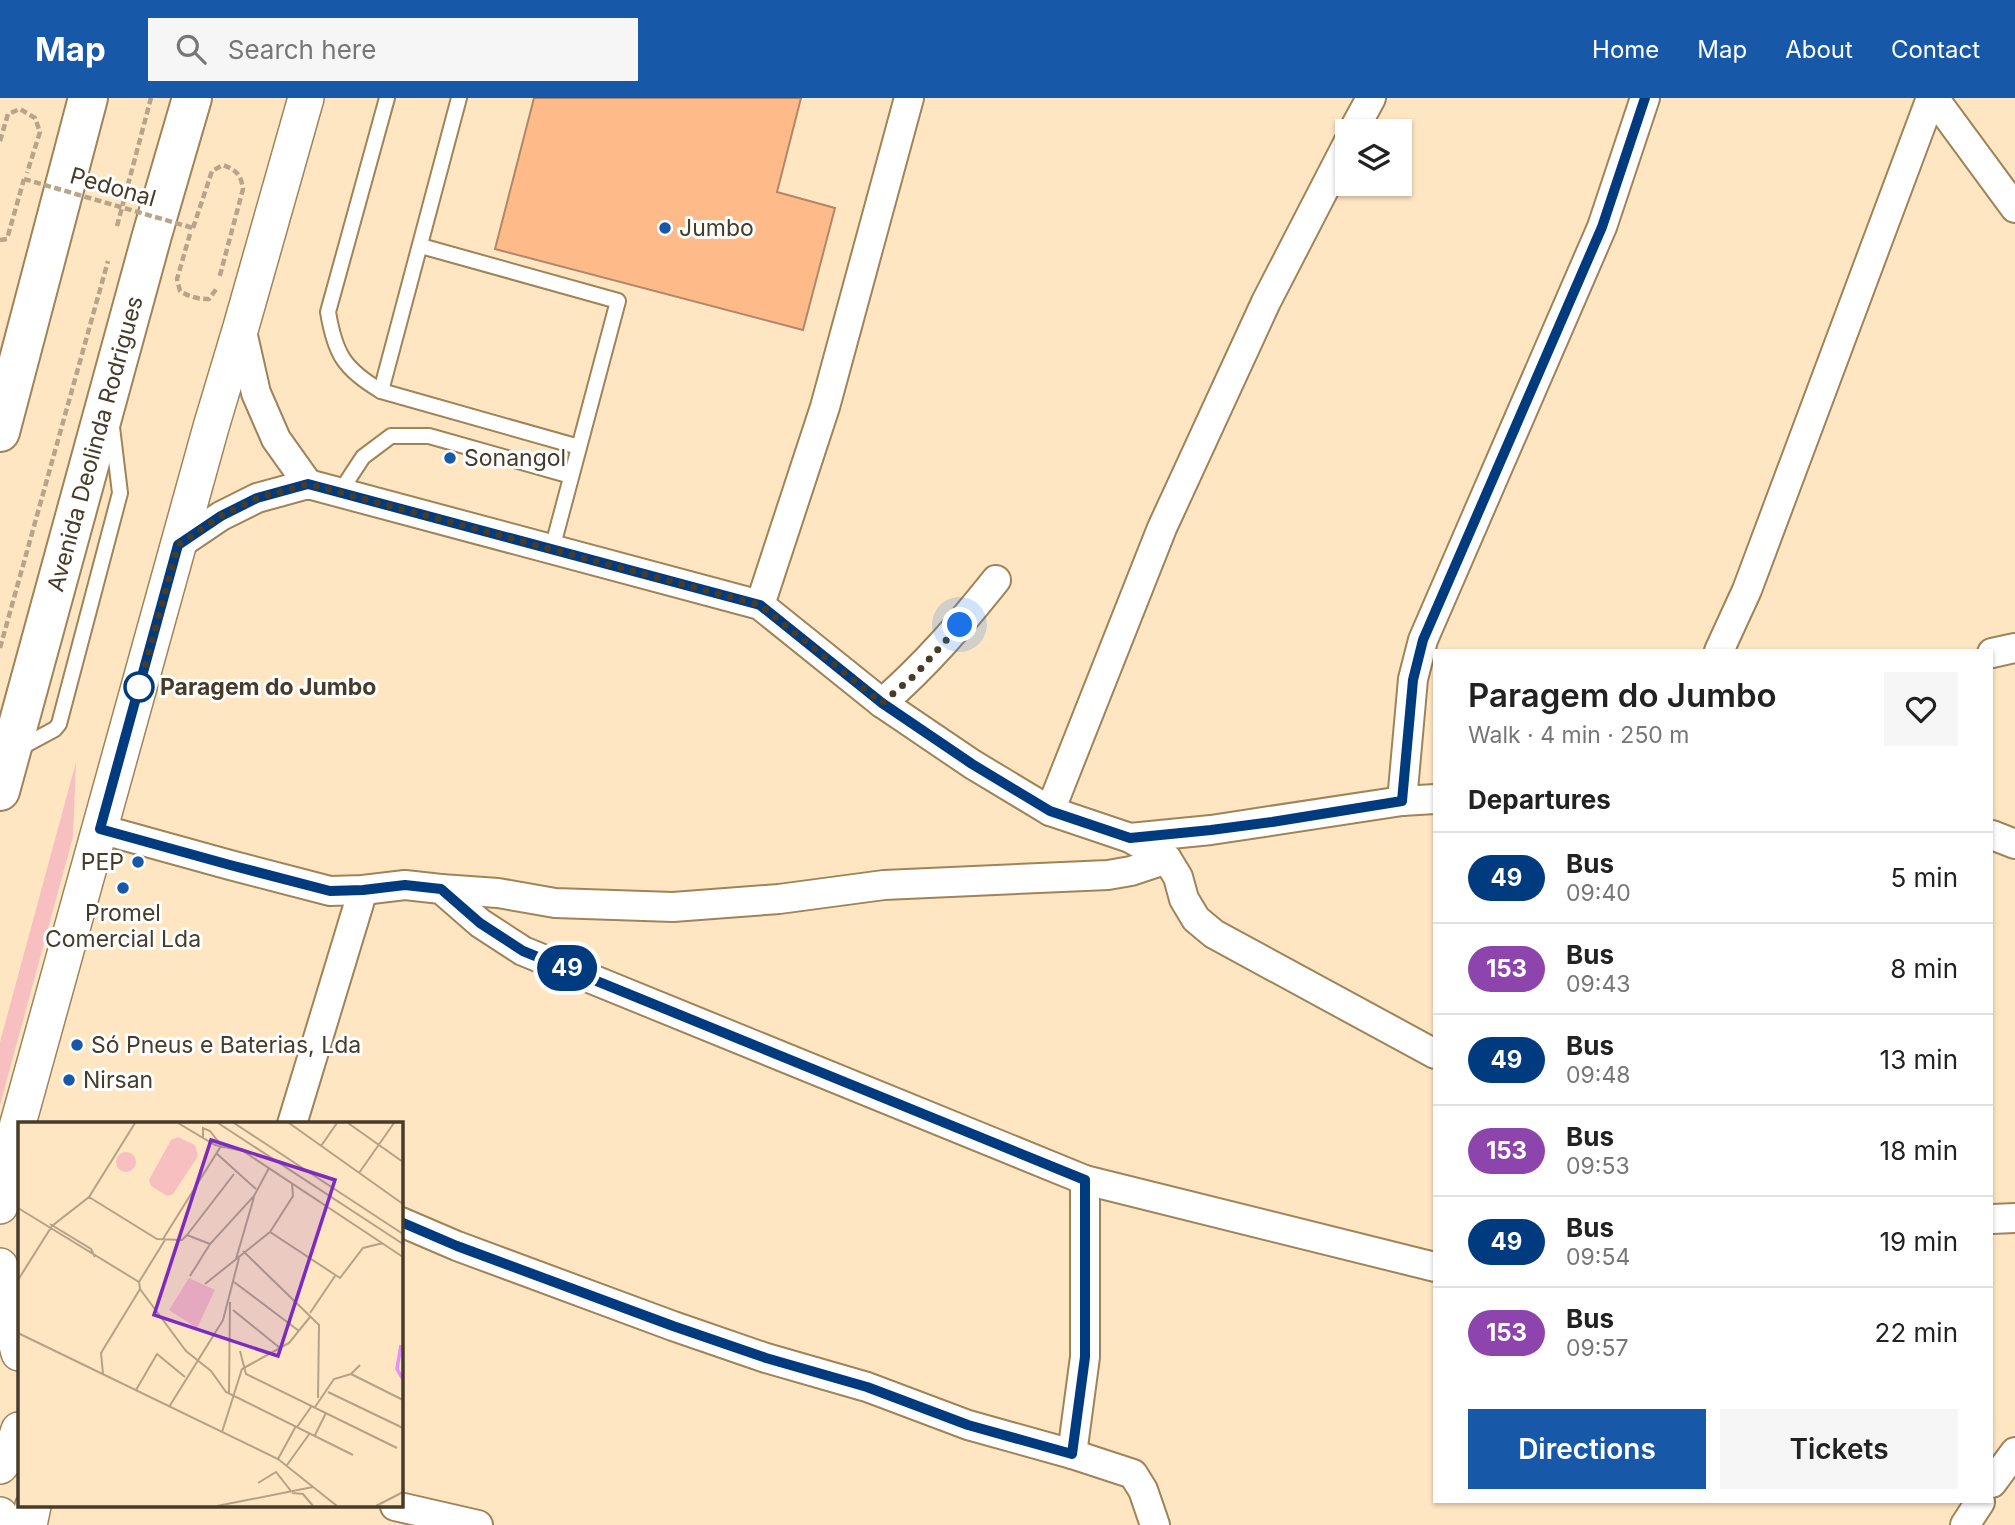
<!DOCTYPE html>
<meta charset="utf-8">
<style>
:root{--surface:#fff;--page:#f6f6f6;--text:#222;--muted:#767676;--line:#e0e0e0;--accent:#1858a9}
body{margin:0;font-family:Inter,sans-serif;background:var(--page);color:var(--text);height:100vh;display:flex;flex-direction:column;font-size:26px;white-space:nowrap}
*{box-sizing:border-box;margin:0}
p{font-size:23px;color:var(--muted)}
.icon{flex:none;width:38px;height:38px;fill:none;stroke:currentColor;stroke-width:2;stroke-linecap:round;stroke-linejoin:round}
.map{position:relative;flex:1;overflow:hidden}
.side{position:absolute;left:1433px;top:551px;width:560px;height:854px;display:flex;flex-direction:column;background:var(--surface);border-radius:0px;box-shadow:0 2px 5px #0004}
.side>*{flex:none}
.badge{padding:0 14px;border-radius:23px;font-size:24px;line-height:46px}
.tools{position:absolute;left:1335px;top:21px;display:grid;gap:14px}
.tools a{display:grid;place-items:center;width:77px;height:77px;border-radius:0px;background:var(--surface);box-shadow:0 2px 5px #0004;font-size:35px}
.you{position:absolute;width:35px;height:35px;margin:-18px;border:5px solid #fff;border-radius:50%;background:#1a73e8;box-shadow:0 0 0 10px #1a73e833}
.map>.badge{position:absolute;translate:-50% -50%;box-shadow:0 0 0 4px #fff}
h2{padding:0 35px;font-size:26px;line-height:63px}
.round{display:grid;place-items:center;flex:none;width:74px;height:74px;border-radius:0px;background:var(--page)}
.summary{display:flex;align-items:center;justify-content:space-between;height:119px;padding:0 35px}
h1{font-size:33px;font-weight:600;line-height:52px}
.button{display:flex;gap:14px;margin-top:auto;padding:14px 35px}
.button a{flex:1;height:80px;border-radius:0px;background:var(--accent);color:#fff;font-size:28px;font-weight:600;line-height:80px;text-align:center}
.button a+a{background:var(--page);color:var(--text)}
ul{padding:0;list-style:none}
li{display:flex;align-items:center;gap:21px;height:91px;padding:0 35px;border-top:2px solid var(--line)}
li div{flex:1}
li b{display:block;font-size:26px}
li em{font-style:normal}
li .badge{min-width:77px;font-weight:700;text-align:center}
header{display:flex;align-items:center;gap:42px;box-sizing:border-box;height:98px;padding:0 35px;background:var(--accent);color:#fff}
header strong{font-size:33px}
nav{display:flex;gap:38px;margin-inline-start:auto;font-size:24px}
.search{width:490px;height:63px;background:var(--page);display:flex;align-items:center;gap:18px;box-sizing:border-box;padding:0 24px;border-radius:0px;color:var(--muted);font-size:26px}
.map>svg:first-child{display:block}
.green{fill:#f8bfc0}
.building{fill:#feba89;stroke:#b08769;stroke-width:2}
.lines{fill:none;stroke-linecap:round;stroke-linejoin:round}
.service-casing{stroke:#9f8359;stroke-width:18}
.minor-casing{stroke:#9f8359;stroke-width:32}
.tertiary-casing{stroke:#9f8359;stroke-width:38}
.trunk-casing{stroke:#9f8359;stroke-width:42}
.path{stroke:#b8a488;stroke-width:4.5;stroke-dasharray:7 3.5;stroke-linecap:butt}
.service{stroke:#fff;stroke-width:14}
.minor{stroke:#fff;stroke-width:28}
.tertiary{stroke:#fff;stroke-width:35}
.trunk{stroke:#fff;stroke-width:38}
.path-bridge{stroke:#b8a488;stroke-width:4.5;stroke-dasharray:7 3.5;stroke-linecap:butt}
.line-casing{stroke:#fff;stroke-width:16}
.line{stroke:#003b80;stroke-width:10}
.walk{stroke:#473b29;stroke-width:7;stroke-dasharray:0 12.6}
.poi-dot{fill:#1858a9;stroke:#fff;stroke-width:2.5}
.stop-dot{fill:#fff;stroke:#003b80;stroke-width:3.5}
.labels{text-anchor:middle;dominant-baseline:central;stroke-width:6;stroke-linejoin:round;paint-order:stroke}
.street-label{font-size:23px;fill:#473b29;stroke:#fff}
.poi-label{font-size:23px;fill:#473b29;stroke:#fff;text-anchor:start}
.stop-label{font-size:23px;font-weight:bold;fill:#473b29;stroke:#fff;text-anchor:start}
.inset-river{fill:none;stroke:#e191fe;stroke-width:3.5}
.inset-road{fill:none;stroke:#b5a285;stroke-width:2}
.view{fill:#7b2cbf;fill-opacity:0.15;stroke:#7b2cbf;stroke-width:3.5}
.inset-edge{fill:none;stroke:#473b29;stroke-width:3.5}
</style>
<header>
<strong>Map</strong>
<div class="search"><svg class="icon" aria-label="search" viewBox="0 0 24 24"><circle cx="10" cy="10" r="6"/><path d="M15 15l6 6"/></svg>Search here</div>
<nav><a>Home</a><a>Map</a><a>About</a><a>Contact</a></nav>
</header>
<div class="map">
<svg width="2015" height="1427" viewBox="0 0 2015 1427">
<rect width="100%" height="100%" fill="#ffe6c3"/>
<!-- green -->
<polygon class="green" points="76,664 73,739 0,1007 0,944"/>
<!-- building -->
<polygon class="building" points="534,0 801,0 777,94 835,110 803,232 495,151"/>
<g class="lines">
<!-- service casing -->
<g class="service-casing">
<g id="service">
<path d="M387 0 328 214C335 256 344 271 381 293L579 349"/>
<polyline points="421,148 618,203 552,451"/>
<polyline points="381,293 459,0"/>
<polyline points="340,394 363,359 391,338 429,338 571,378"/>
<polyline points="18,651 55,631 59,626 120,395 112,329"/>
</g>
</g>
<!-- minor casing -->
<g class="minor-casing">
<g id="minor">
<polyline points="1934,0 2015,110"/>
<polyline points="1353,33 1371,0"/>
<polyline points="241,229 256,295 276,341 308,386"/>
<polyline points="178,447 221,418 257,400 308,386 760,507 882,605 972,666 1050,713 1130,740 1167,761 1178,779 1184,801 1196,821 1214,836 1435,956"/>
<polyline points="760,507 825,309 909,0"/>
<polyline points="1719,553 1747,492 1931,0"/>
<polyline points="1992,555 2015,550"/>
<path d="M882 605C926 567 960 527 996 482"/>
<polyline points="1402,703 1413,581 1423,542 1602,129 1645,0"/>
<polyline points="1050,713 1162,430 1266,204 1348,45"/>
<polyline points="100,731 230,767 330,793 363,792 405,787 441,791 480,825 523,853 1085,1082 1435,1169"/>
<polyline points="1992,737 2015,746"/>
<polyline points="1130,740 1211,732 1402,703 1435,701"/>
<polyline points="441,791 498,795 555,805 673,809 779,801 884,787 1108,777 1131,773 1167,761"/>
<polyline points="292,1026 363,792"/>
<polyline points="1085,1082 1085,1259 1072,1356 1133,1376 1143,1392 1155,1427"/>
<polyline points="1992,1121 2015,1120"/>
<polyline points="401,1124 457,1148 673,1228 766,1260 867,1289 968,1327 1072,1356"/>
<polyline points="1992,1385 2015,1354"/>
<polyline points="395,1408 478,1427"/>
<polyline points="1965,1427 1980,1404"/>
</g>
</g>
<!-- tertiary casing -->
<g class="tertiary-casing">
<g id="tertiary">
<polyline points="0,1108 9,1058 211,329 241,229 306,0"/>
<polyline points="0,1168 3,1191 19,1255"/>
<polyline points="0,1368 12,1353 19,1332"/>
<polyline points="0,1417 5,1427"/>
<polyline points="29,1427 33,1408"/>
</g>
</g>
<!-- trunk casing -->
<g class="trunk-casing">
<g id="trunk">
<polyline points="0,334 88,0"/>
<path id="s1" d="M0 693 152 137 192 0"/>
</g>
</g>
<!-- path -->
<g class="path">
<polyline points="0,43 8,16 20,11 35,20 40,34 27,75"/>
<polyline points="117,128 151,0"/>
<path d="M193 130 212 73 223 67C236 72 241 76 243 91L219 181"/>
<path d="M190 136 177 181 180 193C190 199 198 201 209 201L217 190"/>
<polyline points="0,142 7,141 24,81"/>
<polyline points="0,550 108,163"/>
</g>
<!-- service -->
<use href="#service" class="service"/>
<!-- minor -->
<use href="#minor" class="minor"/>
<!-- tertiary -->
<use href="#tertiary" class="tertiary"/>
<!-- trunk -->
<use href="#trunk" class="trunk"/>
<!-- path-bridge -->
<polyline class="path-bridge" points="24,81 193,130"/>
</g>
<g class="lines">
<!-- line casing -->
<g class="line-casing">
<polyline id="line" points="401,1124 457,1148 673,1228 766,1260 867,1289 968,1327 1072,1356 1085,1259 1085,1082 523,853 480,825 441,791 405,787 363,792 330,793 230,767 100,731 178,447 221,418 257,400 308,386 760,507 882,605 972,666 1050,713 1130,740 1211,732 1272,724 1402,703 1413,582 1423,542 1602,129 1645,0"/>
</g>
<!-- line -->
<use href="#line" class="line"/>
<!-- walk -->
<polyline class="walk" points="139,589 136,602 178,447 221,418 257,400 308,386 760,507 882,605 915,577 960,527"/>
</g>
<!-- markers -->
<g class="poi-dot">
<circle cx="665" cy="130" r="7"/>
<circle cx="450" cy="360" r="7"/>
<circle cx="138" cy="764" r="7"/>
<circle cx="123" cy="790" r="7"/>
<circle cx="77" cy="947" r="7"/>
<circle cx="69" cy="982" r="7"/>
</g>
<circle class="stop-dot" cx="139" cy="589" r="14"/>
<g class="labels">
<!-- street labels -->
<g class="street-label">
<text transform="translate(113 89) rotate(16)">Pedonal</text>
<text stroke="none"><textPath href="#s1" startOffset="360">Avenida Deolinda Rodrigues</textPath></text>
</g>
<!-- poi labels -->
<g class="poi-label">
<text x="679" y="130">Jumbo</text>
<text x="464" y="360">Sonangol</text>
<text x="124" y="764" text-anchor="end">PEP</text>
<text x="123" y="815" text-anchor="middle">Promel<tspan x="123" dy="26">Comercial Lda</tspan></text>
<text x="91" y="947">Só Pneus e Baterias, Lda</text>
<text x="83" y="982">Nirsan</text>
</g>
<!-- stop labels -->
<g class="stop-label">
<text x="160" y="589">Paragem do Jumbo</text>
</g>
</g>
<!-- overview -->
<g transform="translate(18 1024)">
<rect width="385" height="385" fill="#ffe6c3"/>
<path d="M160 15 177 23 180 34 155 72 149 74 133 64 131 58 153 18ZM98 40a10 10 0 1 1 20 0a10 10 0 1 1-20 0ZM171 156 197 168 179 206 151 188Z" fill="#f8bfc0"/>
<path class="inset-river" d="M383 223 379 247 385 257"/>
<path class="inset-road" d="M160 1 197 23 225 29 385 135M200 1 385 122M216 1 385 112M271 1 385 82M330 1 385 40M185 15V6L192 9 203 23M303 24 319 1M198 31 238 67M341 51 376 1M71 75 139 117 164 118 169 113 192 122M0 86 121 160 122 167 83 231 85 252M32 102 73 127 77 135M252 110 322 156 345 126 365 121M169 113 216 52M145 117 203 24M225 129 301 203 300 276M218 137 236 75M172 154 192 122 236 74 251 46M0 158 34 104 71 75 117 1M121 160 147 118M216 160 281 209M187 162 252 110 275 74 274 62M122 167 168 229 193 249 208 270 335 333M215 188 262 226M292 191 317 154M0 211 260 337 319 384M222 229 228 252 379 326M333 252 385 278M118 268 139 232 167 255M310 270 385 306M211 271 212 180M151 285 205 198 221 136M297 285 316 257 333 252 342 243M279 305 293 285M204 310 224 247 271 221 292 195M297 313 308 291M260 337 278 304M269 343 292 311M240 361 258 350 273 369M274 371 285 372 295 384M199 384 295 365M358 384 385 370"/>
<path class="view" d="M193 18 317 58 260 234 136 193Z"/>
<rect width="385" height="385" class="inset-edge"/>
</g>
</svg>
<div class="tools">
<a><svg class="icon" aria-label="layers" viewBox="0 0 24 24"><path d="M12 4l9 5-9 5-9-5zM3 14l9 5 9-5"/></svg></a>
</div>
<div class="you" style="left:960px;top:527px"></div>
<b class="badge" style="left:567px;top:870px;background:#003b80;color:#fff">49</b>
<section class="side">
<div class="summary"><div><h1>Paragem do Jumbo</h1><p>Walk · 4 min · 250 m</p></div><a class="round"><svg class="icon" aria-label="heart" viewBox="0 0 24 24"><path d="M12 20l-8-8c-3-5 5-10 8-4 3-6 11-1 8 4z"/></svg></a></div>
<h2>Departures</h2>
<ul>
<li><span class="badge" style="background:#003b80;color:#fff">49</span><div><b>Bus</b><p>09:40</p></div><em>5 min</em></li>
<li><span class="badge" style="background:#8e44ad;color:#fff">153</span><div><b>Bus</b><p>09:43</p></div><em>8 min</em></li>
<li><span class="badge" style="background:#003b80;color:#fff">49</span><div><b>Bus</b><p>09:48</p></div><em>13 min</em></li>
<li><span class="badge" style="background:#8e44ad;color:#fff">153</span><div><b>Bus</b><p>09:53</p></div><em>18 min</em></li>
<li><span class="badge" style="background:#003b80;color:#fff">49</span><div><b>Bus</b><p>09:54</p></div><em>19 min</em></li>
<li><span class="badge" style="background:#8e44ad;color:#fff">153</span><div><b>Bus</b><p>09:57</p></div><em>22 min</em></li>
</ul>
<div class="button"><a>Directions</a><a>Tickets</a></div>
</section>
</div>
